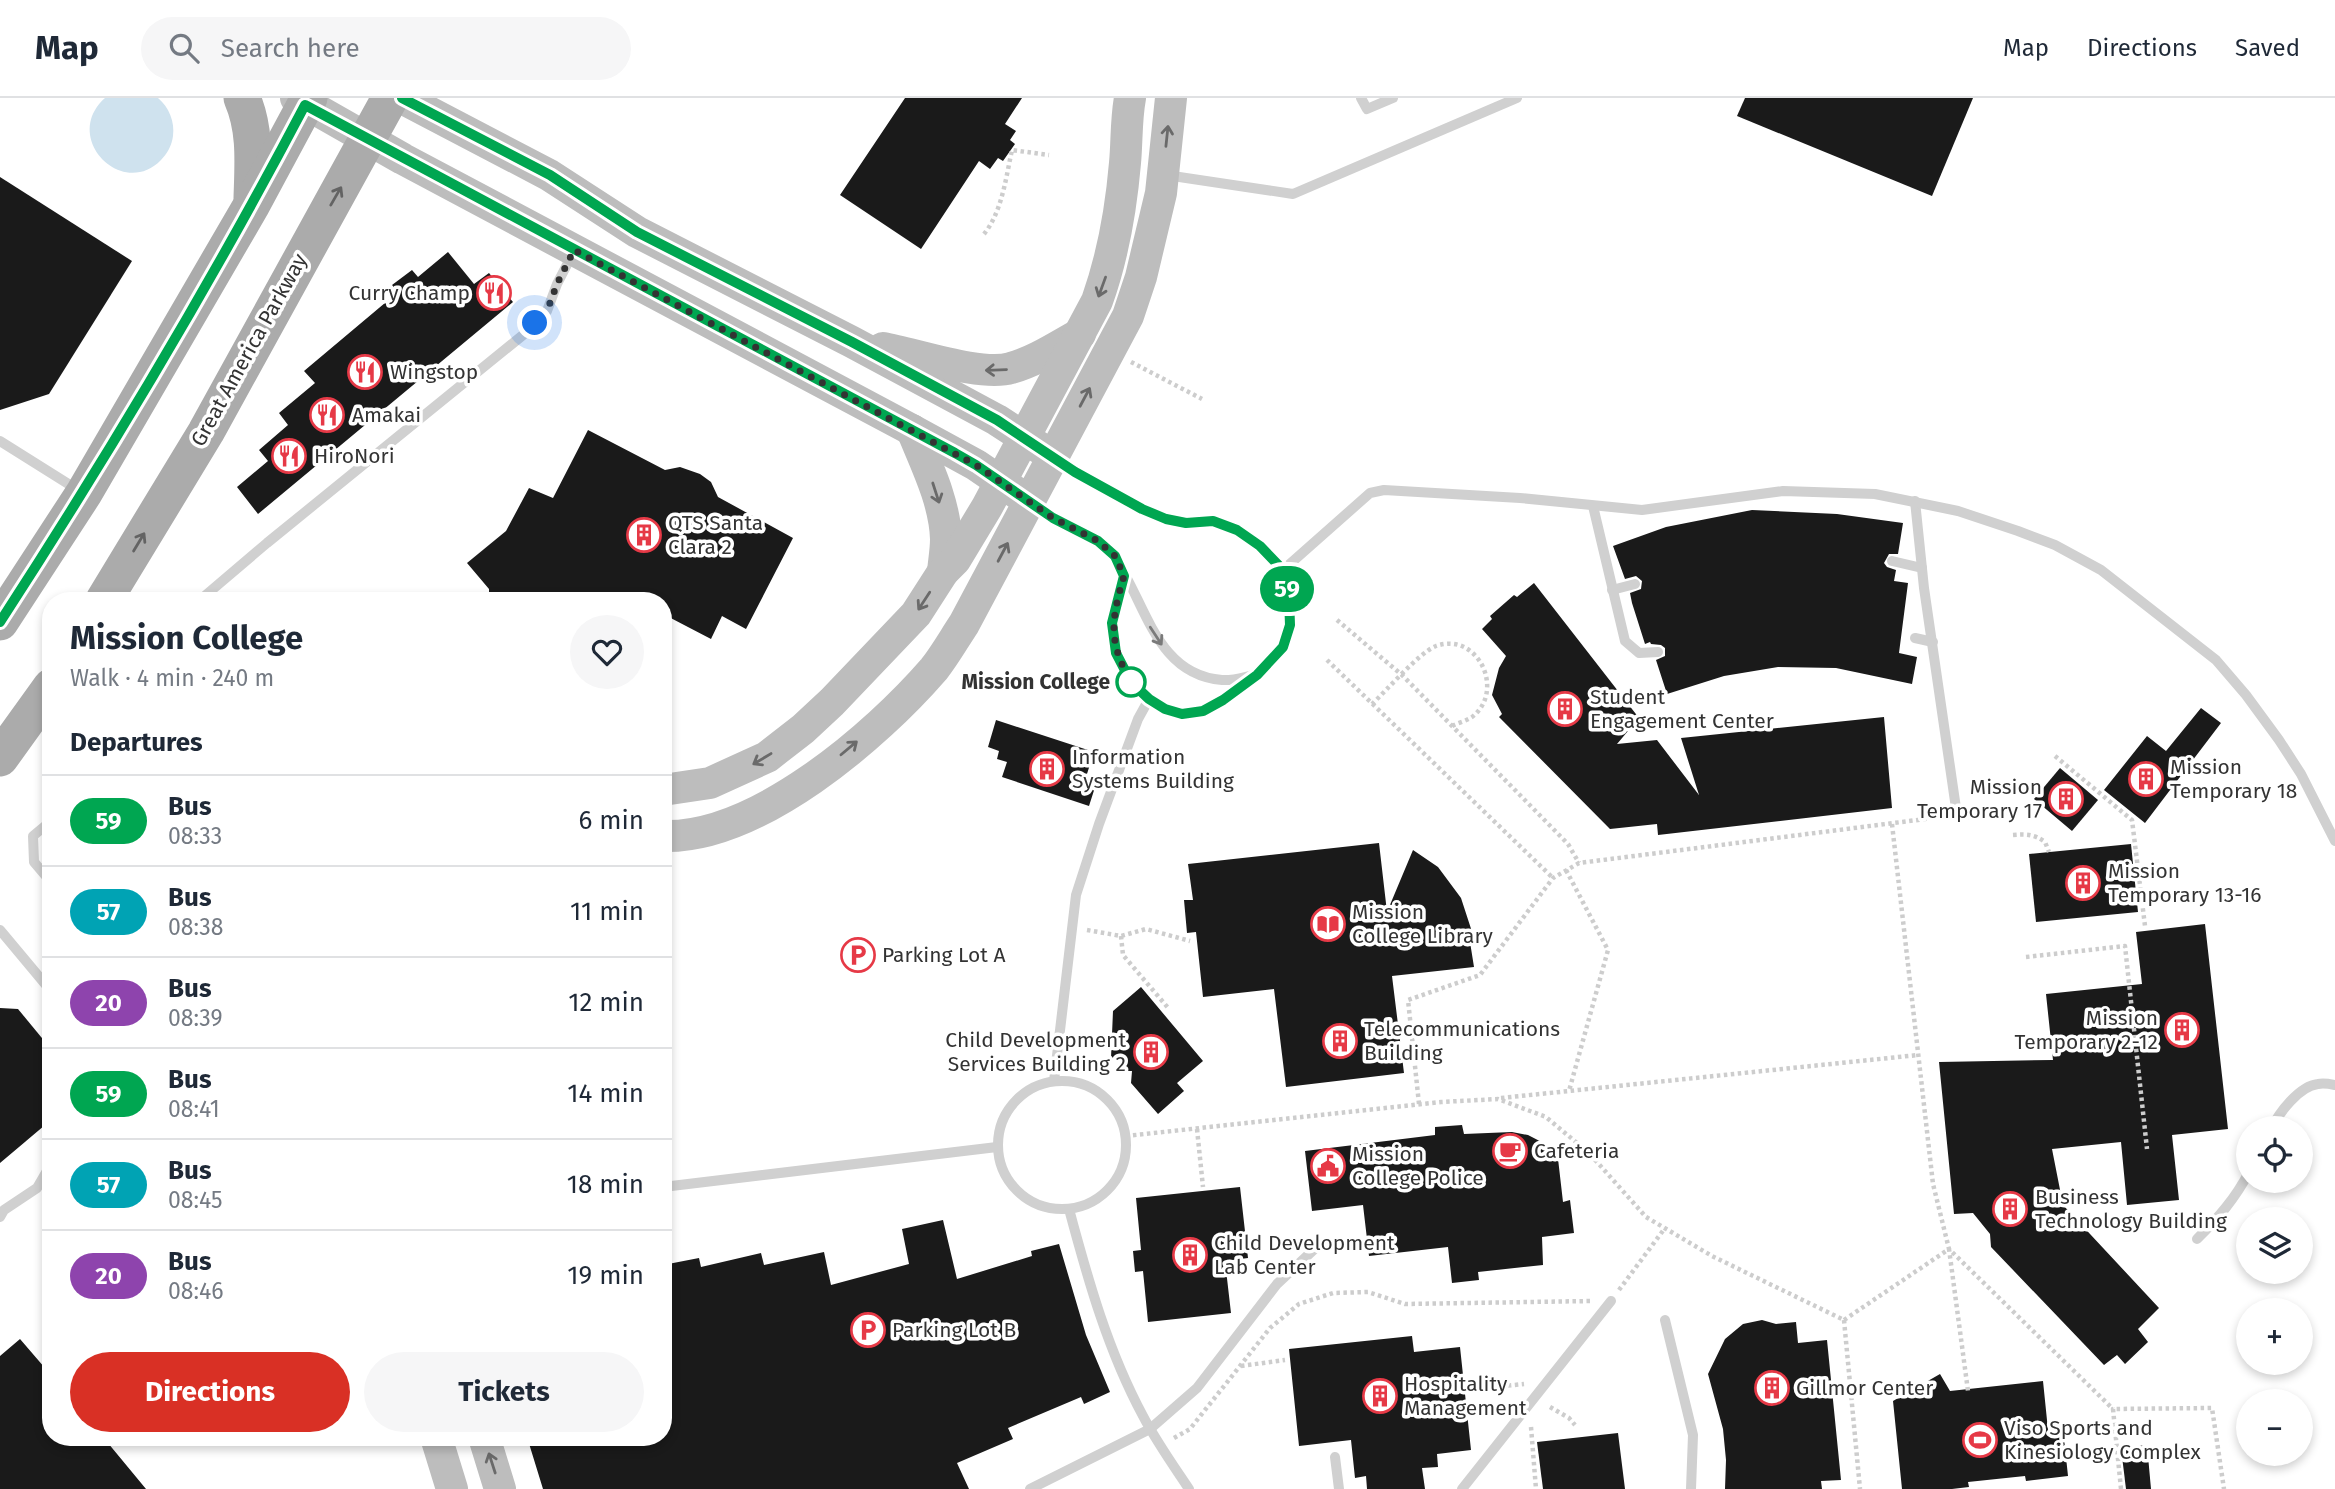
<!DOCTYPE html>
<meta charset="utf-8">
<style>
:root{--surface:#fff;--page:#f6f6f7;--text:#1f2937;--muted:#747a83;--line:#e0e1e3;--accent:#d93025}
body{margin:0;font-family:"Fira Sans",sans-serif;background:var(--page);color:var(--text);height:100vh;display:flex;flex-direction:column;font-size:26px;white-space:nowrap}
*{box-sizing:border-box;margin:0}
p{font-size:23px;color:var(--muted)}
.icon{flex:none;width:38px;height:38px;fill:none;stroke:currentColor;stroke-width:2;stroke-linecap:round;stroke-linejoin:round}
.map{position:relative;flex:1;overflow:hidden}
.side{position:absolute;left:42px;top:494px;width:630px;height:854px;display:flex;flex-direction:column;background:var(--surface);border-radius:28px;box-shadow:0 4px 10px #0003}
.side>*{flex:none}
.badge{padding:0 14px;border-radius:23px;font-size:24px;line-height:46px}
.fabs{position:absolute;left:2236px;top:1018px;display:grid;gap:14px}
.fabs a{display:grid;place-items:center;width:77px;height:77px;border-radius:50%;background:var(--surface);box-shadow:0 4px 10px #0003;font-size:35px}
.you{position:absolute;width:35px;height:35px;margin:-18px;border:5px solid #fff;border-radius:50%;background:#1a73e8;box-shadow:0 0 0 10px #1a73e833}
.map>.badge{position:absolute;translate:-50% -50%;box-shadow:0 0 0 4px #fff}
h2{padding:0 28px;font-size:26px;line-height:63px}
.round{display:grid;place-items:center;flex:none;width:74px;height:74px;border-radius:37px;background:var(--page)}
.headline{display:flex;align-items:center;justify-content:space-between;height:119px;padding:0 28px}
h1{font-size:33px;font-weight:700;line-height:52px}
.action{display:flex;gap:14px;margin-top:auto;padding:14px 28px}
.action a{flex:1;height:80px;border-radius:42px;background:var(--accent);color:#fff;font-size:28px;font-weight:700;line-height:80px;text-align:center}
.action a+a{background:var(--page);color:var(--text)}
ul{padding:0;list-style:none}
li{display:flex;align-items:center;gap:21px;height:91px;padding:0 28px;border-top:2px solid var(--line)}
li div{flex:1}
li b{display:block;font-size:26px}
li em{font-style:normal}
li .badge{min-width:77px;font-weight:700;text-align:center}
header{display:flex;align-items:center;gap:42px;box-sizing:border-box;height:98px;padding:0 35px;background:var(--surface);border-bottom:2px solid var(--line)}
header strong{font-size:33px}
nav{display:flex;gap:38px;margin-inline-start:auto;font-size:24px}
.search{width:490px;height:63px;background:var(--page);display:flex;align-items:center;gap:18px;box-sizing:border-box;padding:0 24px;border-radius:38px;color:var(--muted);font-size:26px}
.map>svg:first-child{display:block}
.water{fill:#cfe2ee}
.building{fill:#1a1a1a}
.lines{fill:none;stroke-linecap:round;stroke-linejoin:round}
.path{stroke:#cdcdcd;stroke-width:4.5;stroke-dasharray:3.5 3.5;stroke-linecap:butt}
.lane{stroke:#d0d0d0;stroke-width:10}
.secondary{stroke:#bdbdbd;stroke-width:32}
.primary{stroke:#ababab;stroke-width:37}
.oneway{stroke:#6a6a6a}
.oneway2{stroke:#636363}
.oneway3{stroke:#7a7a7a}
.line-casing{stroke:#fff;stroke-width:16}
.line{stroke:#00a651;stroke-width:10}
.walk{stroke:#333;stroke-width:7;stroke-dasharray:0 12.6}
.stop-dot{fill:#fff;stroke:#00a651;stroke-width:3.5}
.labels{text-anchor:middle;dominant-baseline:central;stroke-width:7;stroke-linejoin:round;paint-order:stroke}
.poi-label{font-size:21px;fill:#333;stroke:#fff;text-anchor:start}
.street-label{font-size:21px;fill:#333;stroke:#fff}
.stop-label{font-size:21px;font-weight:bold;fill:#333;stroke:#fff;text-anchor:end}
</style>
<header>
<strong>Map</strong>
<div class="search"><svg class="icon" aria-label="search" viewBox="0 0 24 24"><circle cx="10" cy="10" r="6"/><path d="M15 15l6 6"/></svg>Search here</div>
<nav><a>Map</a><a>Directions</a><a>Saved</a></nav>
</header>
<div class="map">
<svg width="2335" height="1391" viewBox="0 0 2335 1391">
<rect width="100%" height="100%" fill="#fff"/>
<!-- water -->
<path class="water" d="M105 0H158C169 9 175 24 173 38 172 47 167 56 161 62 122 102 61 39 105 0Z"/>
<!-- building -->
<g class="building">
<polygon points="905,0 1022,0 1005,26 1016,33 1010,42 1015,46 1003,63 998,60 990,71 979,63 921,151 840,97"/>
<polygon points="1745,0 1973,0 1932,98 1737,18"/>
<polygon points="0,79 132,163 49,296 0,312"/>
<polygon points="448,154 474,186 489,175 513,204 258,416 237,389 268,363 259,352 288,327 279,315 315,285 304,273 398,194 392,187 412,172 418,179"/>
<polygon points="588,332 665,372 680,369 700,376 711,384 718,399 793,440 746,531 722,518 711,541 663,516 663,502 637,502 630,498 625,502 489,502 489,491 467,465 506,433 529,390 553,400"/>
<polygon points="1752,412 1837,416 1903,425 1898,456 1889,456 1884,465 1887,469 1896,472 1894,483 1908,485 1899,555 1917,559 1912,586 1836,570 1778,569 1724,578 1667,596 1656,562 1665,558 1665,550 1661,547 1651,546 1650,544 1645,546 1632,505 1630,495 1641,491 1642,483 1636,478 1625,481 1613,448 1666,429"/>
<polygon points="1534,485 1639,620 1617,646 1657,642 1699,697 1681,640 1884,619 1892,710 1658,737 1657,726 1610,731 1499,619 1502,616 1492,597 1499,570 1506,558 1482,531 1492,521 1490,518 1514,497 1517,499"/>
<polygon points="2201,610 2221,625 2145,725 2104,692 2147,638 2166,653"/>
<polygon points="996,622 1094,654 1086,679 1097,683 1089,708 1002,679 1007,664 997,661 999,653 988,649"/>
<polygon points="2060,670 2098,702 2072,733 2034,701"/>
<polygon points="1379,745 1387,814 1413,752 1438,769 1461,800 1475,843 1470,844 1474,869 1392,878 1404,975 1286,989 1274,891 1203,899 1196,834 1187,835 1184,802 1193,802 1188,766"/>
<polygon points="2131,746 2138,814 2036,824 2029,756"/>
<polygon points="2205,826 2228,1031 2172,1037 2179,1102 2127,1107 2121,1044 2052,1051 2063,1107 2159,1210 2138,1231 2148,1244 2125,1266 2117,1257 2104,1267 1991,1149 1990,1136 1973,1115 1954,1116 1939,964 2053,962 2046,896 2142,886 2136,834"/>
<polygon points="1141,889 1203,963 1177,985 1184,993 1158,1016 1131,985 1132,973 1119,973 1119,961 1111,960 1113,913"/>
<polygon points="0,910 18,911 51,951 51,1022 0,1065"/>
<polygon points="1462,1027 1464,1036 1512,1034 1528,1037 1557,1052 1563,1104 1570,1102 1574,1135 1542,1139 1543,1167 1478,1174 1479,1182 1452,1185 1448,1149 1369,1158 1363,1107 1312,1113 1305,1053 1435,1037 1435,1029"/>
<polygon points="1240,1089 1248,1160 1225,1163 1231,1215 1148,1224 1143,1173 1135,1174 1133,1153 1141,1152 1136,1100"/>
<polygon points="943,1122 957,1181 1032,1158 1031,1153 1059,1146 1086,1237 1110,1294 1084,1306 1081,1299 1008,1330 1013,1341 957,1365 969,1391 543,1391 527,1339 663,1339 663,1167 699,1160 701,1169 761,1155 764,1167 824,1154 831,1187 909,1166 902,1131"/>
<polygon points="1762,1222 1776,1226 1796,1224 1798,1245 1827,1242 1841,1382 1821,1383 1822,1391 1725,1391 1726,1362 1723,1331 1708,1276 1725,1241 1743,1226"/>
<polygon points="1412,1238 1414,1254 1460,1249 1471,1352 1437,1356 1438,1369 1422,1370 1425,1391 1367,1391 1366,1378 1355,1380 1351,1342 1299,1348 1289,1251"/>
<polygon points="20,1241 51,1277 51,1339 103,1339 146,1391 0,1391 0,1258"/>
<polygon points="1940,1276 1950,1293 2043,1283 2048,1332 2063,1331 2068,1378 2026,1383 2025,1378 1968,1384 1969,1389 1952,1391 1902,1391 1893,1303"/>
<polygon points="1618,1335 1625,1391 1543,1391 1537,1344"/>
<polygon points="2147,1347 2151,1391 2126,1391 2121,1350"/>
</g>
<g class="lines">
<!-- path -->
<g class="path">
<path d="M984 136C1002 114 1006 79 1012 52L1049 57"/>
<polyline points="1131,264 1202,301"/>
<polyline points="1337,522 1402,577 1568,746 1579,765"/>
<polyline points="1327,562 1553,780"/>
<path d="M1372 606C1386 593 1420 554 1436 548 1478 533 1506 593 1472 619 1466 623 1458 625 1452 628"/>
<polyline points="2055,658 2132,722 2145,828"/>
<polyline points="1892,726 1933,1086 1949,1151 2113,1311"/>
<path d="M2013 737C2026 736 2034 736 2045 744L2049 754"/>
<polyline points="1566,772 1608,852 1569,993"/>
<polyline points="1087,832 1121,838 1146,831 1190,843"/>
<polyline points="1121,838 1123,857 1169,911"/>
<polyline points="2026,859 2125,848 2147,1051"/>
<polyline points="1501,1000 1918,957"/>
<polyline points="1419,1006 1408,902 1480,877 1553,780 1579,765 1933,720"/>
<polyline points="1197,1031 1203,1089"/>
<polyline points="1126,1038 1441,1004 1498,1001 1546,1019 1589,1055 1646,1119 1712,1158 1844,1222"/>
<polyline points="1619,1192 1665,1130"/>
<polyline points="1844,1222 1949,1151 1968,1293"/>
<polyline points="1844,1222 1860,1391"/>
<polyline points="1241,1268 1285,1262"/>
<polyline points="1473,1291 1524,1286"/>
<polyline points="1550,1309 1569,1320 1575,1327"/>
<polyline points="1531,1329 1536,1391"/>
<polyline points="1174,1340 1190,1331 1270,1230 1299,1206 1333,1195 1368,1194 1405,1206 1592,1203"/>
<polyline points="2121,1391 2113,1311 2212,1310 2224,1391"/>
</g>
<!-- lane -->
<g class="lane">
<polyline points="1361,0 1367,11 1393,0"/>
<polyline points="1166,77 1293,96 1517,0"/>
<polyline points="0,343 78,392"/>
<path d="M1055 361C1083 380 1135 412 1167 421 1183 426 1198 421 1214 424 1230 427 1248 438 1260 448 1267 454 1277 464 1282 472 1292 488 1293 533 1283 549 1274 565 1251 581 1236 592 1221 604 1204 616 1184 616 1144 617 1110 560 1112 524 1113 508 1119 493 1124 478"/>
<polyline points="1915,403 1924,490 1957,717"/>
<path d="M1030 405C1038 410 1045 415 1053 420 1073 432 1102 440 1115 460 1146 505 1156 577 1222 582 1232 583 1244 579 1254 577"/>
<polyline points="1593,408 1625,543 1639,555 1658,554"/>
<polyline points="1892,463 1922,470"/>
<polyline points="1283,472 1370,395 1384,392 1520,400 1642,412 1783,393 1875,396 1958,413 2018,433 2055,447 2101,472 2216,562 2246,597 2279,642 2301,676 2335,743"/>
<polyline points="1612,492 1635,486"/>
<polyline points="200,502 267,445 523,237 547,213 557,186 573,155"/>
<polyline points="1915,540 1933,544"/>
<polyline points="1948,718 2010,712"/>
<polyline points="51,723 33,738 34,764 51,784"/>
<polyline points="0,832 51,893"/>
<circle cx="1062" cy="1047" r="64"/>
<polyline points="1054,983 1076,797 1099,726 1138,621 1149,601"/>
<path d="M2271 1031C2279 1015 2299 988 2318 986 2323 985 2330 986 2335 987"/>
<polyline points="663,1089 997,1049"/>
<path d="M1069 1111C1088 1182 1108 1253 1143 1318 1156 1343 1173 1367 1189 1391"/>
<polyline points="0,1119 4,1112 37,1090 51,1066"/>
<path d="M2197 1141C2218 1120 2235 1101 2249 1074"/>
<polyline points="1665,1222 1693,1337 1691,1391"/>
<polyline points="1335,1359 1339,1391"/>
<polyline points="1030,1391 1150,1331 1197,1290 1277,1186 1322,1144"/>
<polyline points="1462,1391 1611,1203"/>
</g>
<!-- secondary -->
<g class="secondary">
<polyline points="296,0 403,61 912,332 976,367 1017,395"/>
<polyline points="402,0 549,77 637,134 852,244 997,322 1040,350"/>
<path d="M883 250C916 256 982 279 1011 270 1036 263 1058 248 1080 236"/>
<path d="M912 332C926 366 945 404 946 441 946 452 944 463 943 474"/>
<path d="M663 692 710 685 767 659 803 631 832 604 916 516 943 474 955 462 987 409 1097 203C1113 158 1121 112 1125 65 1127 44 1126 21 1130 0"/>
<path d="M663 738C757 741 876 638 934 571 945 557 954 541 964 526L1128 218 1141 179 1161 95 1171 0"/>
<polyline points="436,1339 452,1391"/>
<polyline points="484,1339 500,1391"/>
</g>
<!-- primary -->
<g class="primary">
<path d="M242 0C256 32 253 66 252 100"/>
<polyline points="104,502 206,334 390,0"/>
<polyline points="0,524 84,395 251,108 309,0"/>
<polyline points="0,660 51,589"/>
</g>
</g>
<!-- one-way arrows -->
<defs><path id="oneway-shaft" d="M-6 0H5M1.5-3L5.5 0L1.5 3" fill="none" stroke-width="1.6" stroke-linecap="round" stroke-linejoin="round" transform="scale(1.75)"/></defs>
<g class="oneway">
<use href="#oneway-shaft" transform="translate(1167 38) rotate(-84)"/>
<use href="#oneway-shaft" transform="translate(1102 189) rotate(110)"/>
<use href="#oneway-shaft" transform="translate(996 272) rotate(178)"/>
<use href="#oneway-shaft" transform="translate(1085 299) rotate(-62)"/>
<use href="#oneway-shaft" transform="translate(936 395) rotate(72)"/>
<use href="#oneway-shaft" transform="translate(1003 454) rotate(-62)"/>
<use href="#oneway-shaft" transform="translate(924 503) rotate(123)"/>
<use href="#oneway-shaft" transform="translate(849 650) rotate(-40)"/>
<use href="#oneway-shaft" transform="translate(762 661) rotate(149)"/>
<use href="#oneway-shaft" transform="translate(492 1365) rotate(-108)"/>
</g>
<g class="oneway2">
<use href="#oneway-shaft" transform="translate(336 98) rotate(-60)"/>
<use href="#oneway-shaft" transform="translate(139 444) rotate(-59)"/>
</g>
<use class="oneway3" href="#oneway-shaft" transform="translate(1156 538) rotate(57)"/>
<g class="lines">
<!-- line casing -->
<g class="line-casing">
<path id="line" d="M0 524C109 356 212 184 305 7L955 355 976 367 1053 420 1098 443 1115 458 1124 478 1112 525 1116 555 1131 584 1149 601 1165 611 1182 616 1203 613 1223 602 1257 577 1283 549 1290 527 1289 499 1283 472 1260 448 1237 432 1213 423 1186 425 1166 421 1142 411 1075 374 997 322 852 244 637 134 550 77 402 0"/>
</g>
<!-- line -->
<use href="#line" class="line"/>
<!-- walk -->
<path class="walk" d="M535 225 547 213 557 186 574 152 976 367 1053 420 1098 443 1115 458 1124 478C1111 522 1108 544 1131 584"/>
</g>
<!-- icons -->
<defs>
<g id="restaurant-ring" transform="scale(1.75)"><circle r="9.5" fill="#fff" stroke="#e63946" stroke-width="1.5"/><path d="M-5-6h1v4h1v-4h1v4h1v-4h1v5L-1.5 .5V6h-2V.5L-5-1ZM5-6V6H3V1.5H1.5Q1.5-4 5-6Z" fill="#e63946"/></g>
<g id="building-ring" transform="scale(1.75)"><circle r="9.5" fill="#fff" stroke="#e63946" stroke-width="1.5"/><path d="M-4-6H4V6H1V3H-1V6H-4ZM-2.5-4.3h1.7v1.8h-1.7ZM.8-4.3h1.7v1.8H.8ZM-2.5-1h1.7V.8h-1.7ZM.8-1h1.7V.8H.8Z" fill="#e63946"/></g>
<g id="library-ring" transform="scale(1.75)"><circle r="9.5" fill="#fff" stroke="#e63946" stroke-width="1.5"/><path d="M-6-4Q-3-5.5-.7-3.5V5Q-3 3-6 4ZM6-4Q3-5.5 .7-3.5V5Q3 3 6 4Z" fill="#e63946"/></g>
<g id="parking-ring" transform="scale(1.75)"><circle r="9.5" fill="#fff" stroke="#e63946" stroke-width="1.5"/><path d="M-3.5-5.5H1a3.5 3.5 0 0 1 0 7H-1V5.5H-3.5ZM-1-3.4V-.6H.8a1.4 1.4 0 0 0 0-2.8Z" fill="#e63946"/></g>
<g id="cafe-ring" transform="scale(1.75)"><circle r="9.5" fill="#fff" stroke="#e63946" stroke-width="1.5"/><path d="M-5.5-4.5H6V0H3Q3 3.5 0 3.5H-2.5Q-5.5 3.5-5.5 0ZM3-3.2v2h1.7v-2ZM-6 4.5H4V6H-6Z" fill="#e63946"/></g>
<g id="civic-ring" transform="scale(1.75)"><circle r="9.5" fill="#fff" stroke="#e63946" stroke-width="1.5"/><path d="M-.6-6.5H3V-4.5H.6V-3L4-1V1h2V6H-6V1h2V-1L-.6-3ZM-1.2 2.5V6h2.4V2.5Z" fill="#e63946"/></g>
<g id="stadium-ring" transform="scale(1.75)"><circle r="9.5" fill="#fff" stroke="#e63946" stroke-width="1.5"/><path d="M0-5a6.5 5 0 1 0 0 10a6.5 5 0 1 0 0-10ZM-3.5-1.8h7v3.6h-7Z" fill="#e63946"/></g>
</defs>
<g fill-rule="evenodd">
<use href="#restaurant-ring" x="494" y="195"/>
<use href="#restaurant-ring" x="365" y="274"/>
<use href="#restaurant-ring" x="327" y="317"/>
<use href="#restaurant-ring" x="289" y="358"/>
<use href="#building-ring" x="644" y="437"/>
<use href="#building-ring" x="1565" y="611"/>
<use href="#building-ring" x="1047" y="671"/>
<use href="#building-ring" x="2146" y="681"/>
<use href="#building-ring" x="2066" y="701"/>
<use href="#building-ring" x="2083" y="785"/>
<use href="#library-ring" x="1328" y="826"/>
<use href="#parking-ring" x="858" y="857"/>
<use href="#building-ring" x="2182" y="932"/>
<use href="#building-ring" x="1340" y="943"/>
<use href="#building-ring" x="1151" y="954"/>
<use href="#cafe-ring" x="1510" y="1053"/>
<use href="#civic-ring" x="1328" y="1068"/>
<use href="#building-ring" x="2010" y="1111"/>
<use href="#building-ring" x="1190" y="1157"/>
<use href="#parking-ring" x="868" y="1232"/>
<use href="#building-ring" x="1772" y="1290"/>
<use href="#building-ring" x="1380" y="1298"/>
<use href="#stadium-ring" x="1980" y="1342"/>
</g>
<!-- markers -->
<circle class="stop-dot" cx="1131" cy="584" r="14"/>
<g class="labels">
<!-- poi labels -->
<g class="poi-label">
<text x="470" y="195" text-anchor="end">Curry Champ</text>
<text x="390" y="274">Wingstop</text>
<text x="352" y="317">Amakai</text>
<text x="314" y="358">HiroNori</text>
<text x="668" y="425">QTS Santa<tspan x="668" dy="24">Clara 2</tspan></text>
<text x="1590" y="599">Student<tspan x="1590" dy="24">Engagement Center</tspan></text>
<text x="1072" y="659">Information<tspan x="1072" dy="24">Systems Building</tspan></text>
<text x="2170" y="669">Mission<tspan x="2170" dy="24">Temporary 18</tspan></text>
<text x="2042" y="689" text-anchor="end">Mission<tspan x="2042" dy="24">Temporary 17</tspan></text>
<text x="2108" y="773">Mission<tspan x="2108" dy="24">Temporary 13-16</tspan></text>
<text x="1352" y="814">Mission<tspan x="1352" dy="24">College Library</tspan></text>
<text x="882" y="857">Parking Lot A</text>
<text x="2158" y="920" text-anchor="end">Mission<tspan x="2158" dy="24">Temporary 2-12</tspan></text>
<text x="1364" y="931">Telecommunications<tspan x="1364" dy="24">Building</tspan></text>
<text x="1126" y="942" text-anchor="end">Child Development<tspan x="1126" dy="24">Services Building 2</tspan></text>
<text x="1534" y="1053">Cafeteria</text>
<text x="1352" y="1056">Mission<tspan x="1352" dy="24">College Police</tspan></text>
<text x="2035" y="1099">Business<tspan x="2035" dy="24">Technology Building</tspan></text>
<text x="1214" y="1145">Child Development<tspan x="1214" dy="24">Lab Center</tspan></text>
<text x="892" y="1232">Parking Lot B</text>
<text x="1404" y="1286">Hospitality<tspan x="1404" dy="24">Management</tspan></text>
<text x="1796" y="1290">Gillmor Center</text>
<text x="2004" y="1330">Viso Sports and<tspan x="2004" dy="24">Kinesiology Complex</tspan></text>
</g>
<!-- street labels -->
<g class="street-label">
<text transform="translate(249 252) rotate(-61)">Great America Parkway</text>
</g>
<!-- stop labels -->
<g class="stop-label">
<text x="1110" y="584">Mission College</text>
</g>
</g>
</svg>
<div class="fabs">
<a><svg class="icon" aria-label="locate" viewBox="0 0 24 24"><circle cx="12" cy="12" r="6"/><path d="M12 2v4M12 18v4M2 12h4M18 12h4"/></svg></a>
<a><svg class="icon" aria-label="layers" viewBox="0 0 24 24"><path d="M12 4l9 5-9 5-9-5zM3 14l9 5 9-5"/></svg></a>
<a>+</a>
<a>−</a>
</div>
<div class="you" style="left:535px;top:225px"></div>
<b class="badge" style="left:1287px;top:491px;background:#00a651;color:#fff">59</b>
<section class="side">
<div class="headline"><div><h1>Mission College</h1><p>Walk · 4 min · 240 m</p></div><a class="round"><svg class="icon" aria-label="heart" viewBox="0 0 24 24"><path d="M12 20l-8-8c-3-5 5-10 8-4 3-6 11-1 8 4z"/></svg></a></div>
<h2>Departures</h2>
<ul>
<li><span class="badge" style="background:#00a651;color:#fff">59</span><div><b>Bus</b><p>08:33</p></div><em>6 min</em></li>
<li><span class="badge" style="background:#00a3b4;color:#fff">57</span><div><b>Bus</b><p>08:38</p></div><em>11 min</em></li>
<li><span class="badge" style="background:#8e44ad;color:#fff">20</span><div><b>Bus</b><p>08:39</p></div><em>12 min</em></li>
<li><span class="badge" style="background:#00a651;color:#fff">59</span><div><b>Bus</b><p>08:41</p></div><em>14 min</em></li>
<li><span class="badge" style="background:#00a3b4;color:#fff">57</span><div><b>Bus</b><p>08:45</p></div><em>18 min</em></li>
<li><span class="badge" style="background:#8e44ad;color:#fff">20</span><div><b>Bus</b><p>08:46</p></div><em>19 min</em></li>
</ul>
<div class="action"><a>Directions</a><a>Tickets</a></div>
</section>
</div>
